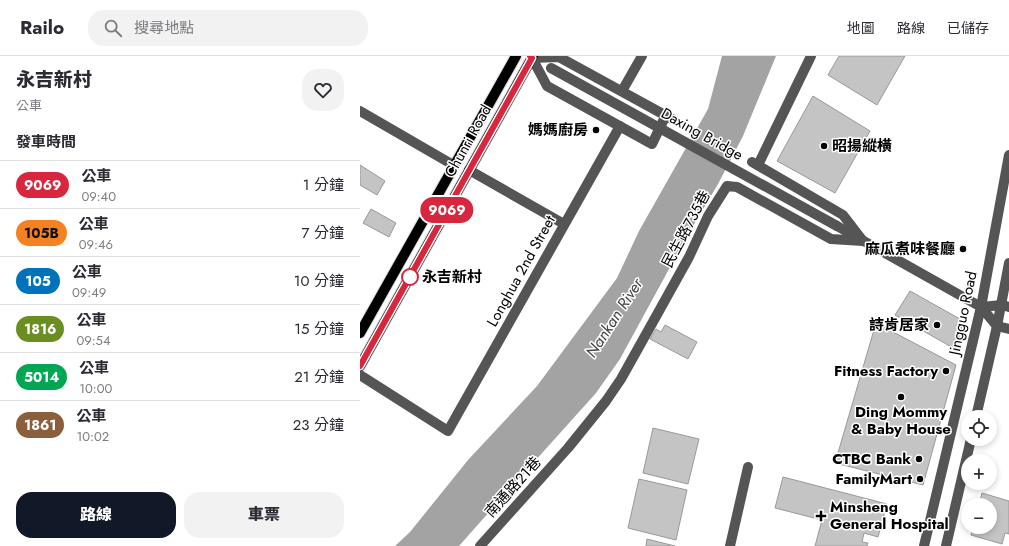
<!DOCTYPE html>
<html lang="zh-TW">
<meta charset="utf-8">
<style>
:root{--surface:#fff;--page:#f2f2f3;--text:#2b2b33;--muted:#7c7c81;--line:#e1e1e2;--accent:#111827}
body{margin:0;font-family:Jost,"Noto Sans TC",sans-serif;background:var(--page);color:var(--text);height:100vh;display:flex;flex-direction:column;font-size:15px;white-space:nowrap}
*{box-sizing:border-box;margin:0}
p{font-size:13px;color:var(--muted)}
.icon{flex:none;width:22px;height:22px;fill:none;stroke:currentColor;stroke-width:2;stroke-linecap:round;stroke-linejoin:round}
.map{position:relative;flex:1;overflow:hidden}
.drawer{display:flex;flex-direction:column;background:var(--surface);width:360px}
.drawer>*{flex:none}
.badge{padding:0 8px;border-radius:13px;font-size:14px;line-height:26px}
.fabs{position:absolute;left:601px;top:354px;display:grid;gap:8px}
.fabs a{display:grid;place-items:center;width:36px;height:36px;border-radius:50%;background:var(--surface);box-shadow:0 2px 6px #0003;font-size:20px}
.map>.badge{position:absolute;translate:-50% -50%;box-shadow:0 0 0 2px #fff}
h2{padding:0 16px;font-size:15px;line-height:36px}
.round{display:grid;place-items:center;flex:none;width:42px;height:42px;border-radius:16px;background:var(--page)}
.overview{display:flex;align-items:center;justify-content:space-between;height:68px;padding:0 16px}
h1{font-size:19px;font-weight:800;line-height:30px}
.primary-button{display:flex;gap:8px;margin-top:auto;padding:8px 16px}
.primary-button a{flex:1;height:46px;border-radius:16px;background:var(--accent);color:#fff;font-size:16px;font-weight:800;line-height:46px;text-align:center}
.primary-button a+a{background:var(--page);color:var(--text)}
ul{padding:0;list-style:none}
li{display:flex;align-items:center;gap:12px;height:48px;padding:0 16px;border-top:1px solid var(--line)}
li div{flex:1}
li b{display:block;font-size:15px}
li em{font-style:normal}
li .badge{min-width:44px;font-weight:700;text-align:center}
header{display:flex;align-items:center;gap:24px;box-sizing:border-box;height:56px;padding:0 20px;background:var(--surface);border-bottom:1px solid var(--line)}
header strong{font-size:19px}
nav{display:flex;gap:22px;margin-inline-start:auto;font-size:14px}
.search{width:280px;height:36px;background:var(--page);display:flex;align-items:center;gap:10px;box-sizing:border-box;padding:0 14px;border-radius:16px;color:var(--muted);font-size:15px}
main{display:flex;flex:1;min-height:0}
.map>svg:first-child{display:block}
.water{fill:#a3a3a3}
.building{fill:#c4c4c4;stroke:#999}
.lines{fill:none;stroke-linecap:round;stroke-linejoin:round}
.major-casing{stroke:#dbdbdb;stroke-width:12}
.minor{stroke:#555;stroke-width:10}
.major{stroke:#000;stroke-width:10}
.minor-bridge{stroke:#555;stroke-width:10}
.line-casing{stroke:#fff;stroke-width:9}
.line{stroke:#d7263d;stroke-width:6}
.poi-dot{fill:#000;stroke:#fff;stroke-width:1.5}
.stop-dot{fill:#fff;stroke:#d7263d;stroke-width:2}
.labels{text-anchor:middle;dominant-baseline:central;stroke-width:3;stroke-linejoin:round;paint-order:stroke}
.poi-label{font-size:15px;font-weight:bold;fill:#000;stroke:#fff;text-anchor:end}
.street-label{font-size:15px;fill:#000;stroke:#fff}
.stop-label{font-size:15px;font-weight:bold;fill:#000;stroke:#fff;text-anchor:start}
.water-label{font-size:16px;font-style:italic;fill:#444;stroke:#fff}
</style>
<header>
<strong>Railo</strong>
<div class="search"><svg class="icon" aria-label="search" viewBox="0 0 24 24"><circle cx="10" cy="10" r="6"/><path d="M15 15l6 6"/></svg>搜尋地點</div>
<nav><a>地圖</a><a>路線</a><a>已儲存</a></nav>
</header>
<main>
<section class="drawer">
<div class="overview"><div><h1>永吉新村</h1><p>公車</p></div><a class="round"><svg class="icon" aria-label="heart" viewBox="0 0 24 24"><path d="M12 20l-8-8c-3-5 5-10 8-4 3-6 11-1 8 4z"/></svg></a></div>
<h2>發車時間</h2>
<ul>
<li><span class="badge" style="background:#d7263d;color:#fff">9069</span><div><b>公車</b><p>09:40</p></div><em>1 分鐘</em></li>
<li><span class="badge" style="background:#f58220;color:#111">105B</span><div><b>公車</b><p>09:46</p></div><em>7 分鐘</em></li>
<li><span class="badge" style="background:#0072bc;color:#fff">105</span><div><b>公車</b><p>09:49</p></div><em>10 分鐘</em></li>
<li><span class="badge" style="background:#6b8e23;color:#fff">1816</span><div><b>公車</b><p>09:54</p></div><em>15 分鐘</em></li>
<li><span class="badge" style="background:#00a651;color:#fff">5014</span><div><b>公車</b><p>10:00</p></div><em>21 分鐘</em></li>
<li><span class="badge" style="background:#8b5e3c;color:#fff">1861</span><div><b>公車</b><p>10:02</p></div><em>23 分鐘</em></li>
</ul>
<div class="primary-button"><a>路線</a><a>車票</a></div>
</section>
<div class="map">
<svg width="649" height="490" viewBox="0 0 649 490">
<rect width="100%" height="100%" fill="#fff"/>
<!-- water -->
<polygon class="water" points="362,0 416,0 383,80 358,128 327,180 260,303 236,337 122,464 99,490 35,490 50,476 108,404 177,330 257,222 279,175 348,53"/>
<!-- building -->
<g class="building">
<polygon points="479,0 545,0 517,49 468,19"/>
<polygon points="453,40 510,75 475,137 417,105"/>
<polygon points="0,109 25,125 17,139 0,129"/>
<polygon points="11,153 36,167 29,181 3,167"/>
<polygon points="550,235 600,263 602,275 595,293 535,259"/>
<polygon points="516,267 596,309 563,429 475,407"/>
<polygon points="305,269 337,286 328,303 290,283 296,273 301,276"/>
<polygon points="293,372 339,383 328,428 283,417"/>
<polygon points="423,421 527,448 518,481 504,477 502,486 508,487 507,490 455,490 462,464 415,452"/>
<polygon points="279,423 327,434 316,484 268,472"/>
<polygon points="622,437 649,445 649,478 645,477 642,488 611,479 613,471 630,471 630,449 619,449"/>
<polygon points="287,483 315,490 286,490"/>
</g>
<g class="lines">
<!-- major casing -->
<g class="major-casing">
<g id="major">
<polyline points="0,277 156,0"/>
<polyline points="0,310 173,0"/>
</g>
</g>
<!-- minor -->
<g class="minor">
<polyline points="262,35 282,0"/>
<polyline points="0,55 95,110"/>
<polyline points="306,59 292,88 187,30 172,2 199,1 312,63"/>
<polyline points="398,109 451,0"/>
<polyline points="109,114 204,168"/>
<polyline points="477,170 621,251 637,270 649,273"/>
<polyline points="621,251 642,249 649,251"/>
<polyline points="0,319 88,375 260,70"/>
<polyline points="616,361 637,270 649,207"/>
<polyline points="120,490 208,392 246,345 261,323 299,255 329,201 348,160 367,130 377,131 471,183 503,185 483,159 392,106"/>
<polyline points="370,490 388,411"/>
<polyline points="564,490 621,251 649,99"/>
<polyline points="586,490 611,383"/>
</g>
<!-- major -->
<use href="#major" class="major"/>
<!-- minor-bridge -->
<polyline class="minor-bridge" points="191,12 477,170"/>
</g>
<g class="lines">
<!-- line casing -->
<g class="line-casing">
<polyline id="line" points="0,310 172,2 170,0"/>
</g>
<!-- line -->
<use href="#line" class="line"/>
</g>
<!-- markers -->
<g class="poi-dot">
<circle cx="236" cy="74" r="4"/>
<circle cx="464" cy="90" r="4"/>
<circle cx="603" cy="193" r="4"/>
<circle cx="577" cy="269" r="4"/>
<circle cx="586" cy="315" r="4"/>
<circle cx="541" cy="341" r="4"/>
<circle cx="559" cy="403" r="4"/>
<circle cx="560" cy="423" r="4"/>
<path d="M459 454h4v4h4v4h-4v4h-4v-4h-4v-4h4z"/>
</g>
<circle class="stop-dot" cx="50" cy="221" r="8"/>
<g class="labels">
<!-- poi labels -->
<g class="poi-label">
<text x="228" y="74">媽媽廚房</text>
<text x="472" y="90" text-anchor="start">昭揚縱橫</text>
<text x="595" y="193">麻瓜煮味餐廳</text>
<text x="569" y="269">詩肯居家</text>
<text x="578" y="315">Fitness Factory</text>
<text x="541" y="356" text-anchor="middle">Ding Mommy<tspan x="541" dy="17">&amp; Baby House</tspan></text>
<text x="551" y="403">CTBC Bank</text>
<text x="552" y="423">FamilyMart</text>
<text x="470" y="451" text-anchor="start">Minsheng<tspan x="470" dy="17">General Hospital</tspan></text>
</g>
<!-- street labels -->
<g class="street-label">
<text transform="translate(342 78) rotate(29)">Daxing Bridge</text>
<text transform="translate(108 85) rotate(-61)">Chunri Road</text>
<text transform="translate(326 173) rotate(-62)">民生路735巷</text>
<text transform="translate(161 215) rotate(-61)">Longhua 2nd Street</text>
<text transform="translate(603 257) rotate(-78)">Jingguo Road</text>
<text transform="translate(153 431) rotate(-48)">南通路21巷</text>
</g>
<!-- stop labels -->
<g class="stop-label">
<text x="62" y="221">永吉新村</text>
</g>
<!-- water labels -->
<g class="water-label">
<text transform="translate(254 262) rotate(-57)">Nankan River</text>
</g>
</g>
</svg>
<div class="fabs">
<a><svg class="icon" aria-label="locate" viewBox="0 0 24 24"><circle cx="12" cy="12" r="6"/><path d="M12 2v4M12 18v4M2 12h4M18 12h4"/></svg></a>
<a>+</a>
<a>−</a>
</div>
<b class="badge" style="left:87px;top:154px;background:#d7263d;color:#fff">9069</b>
</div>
</main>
